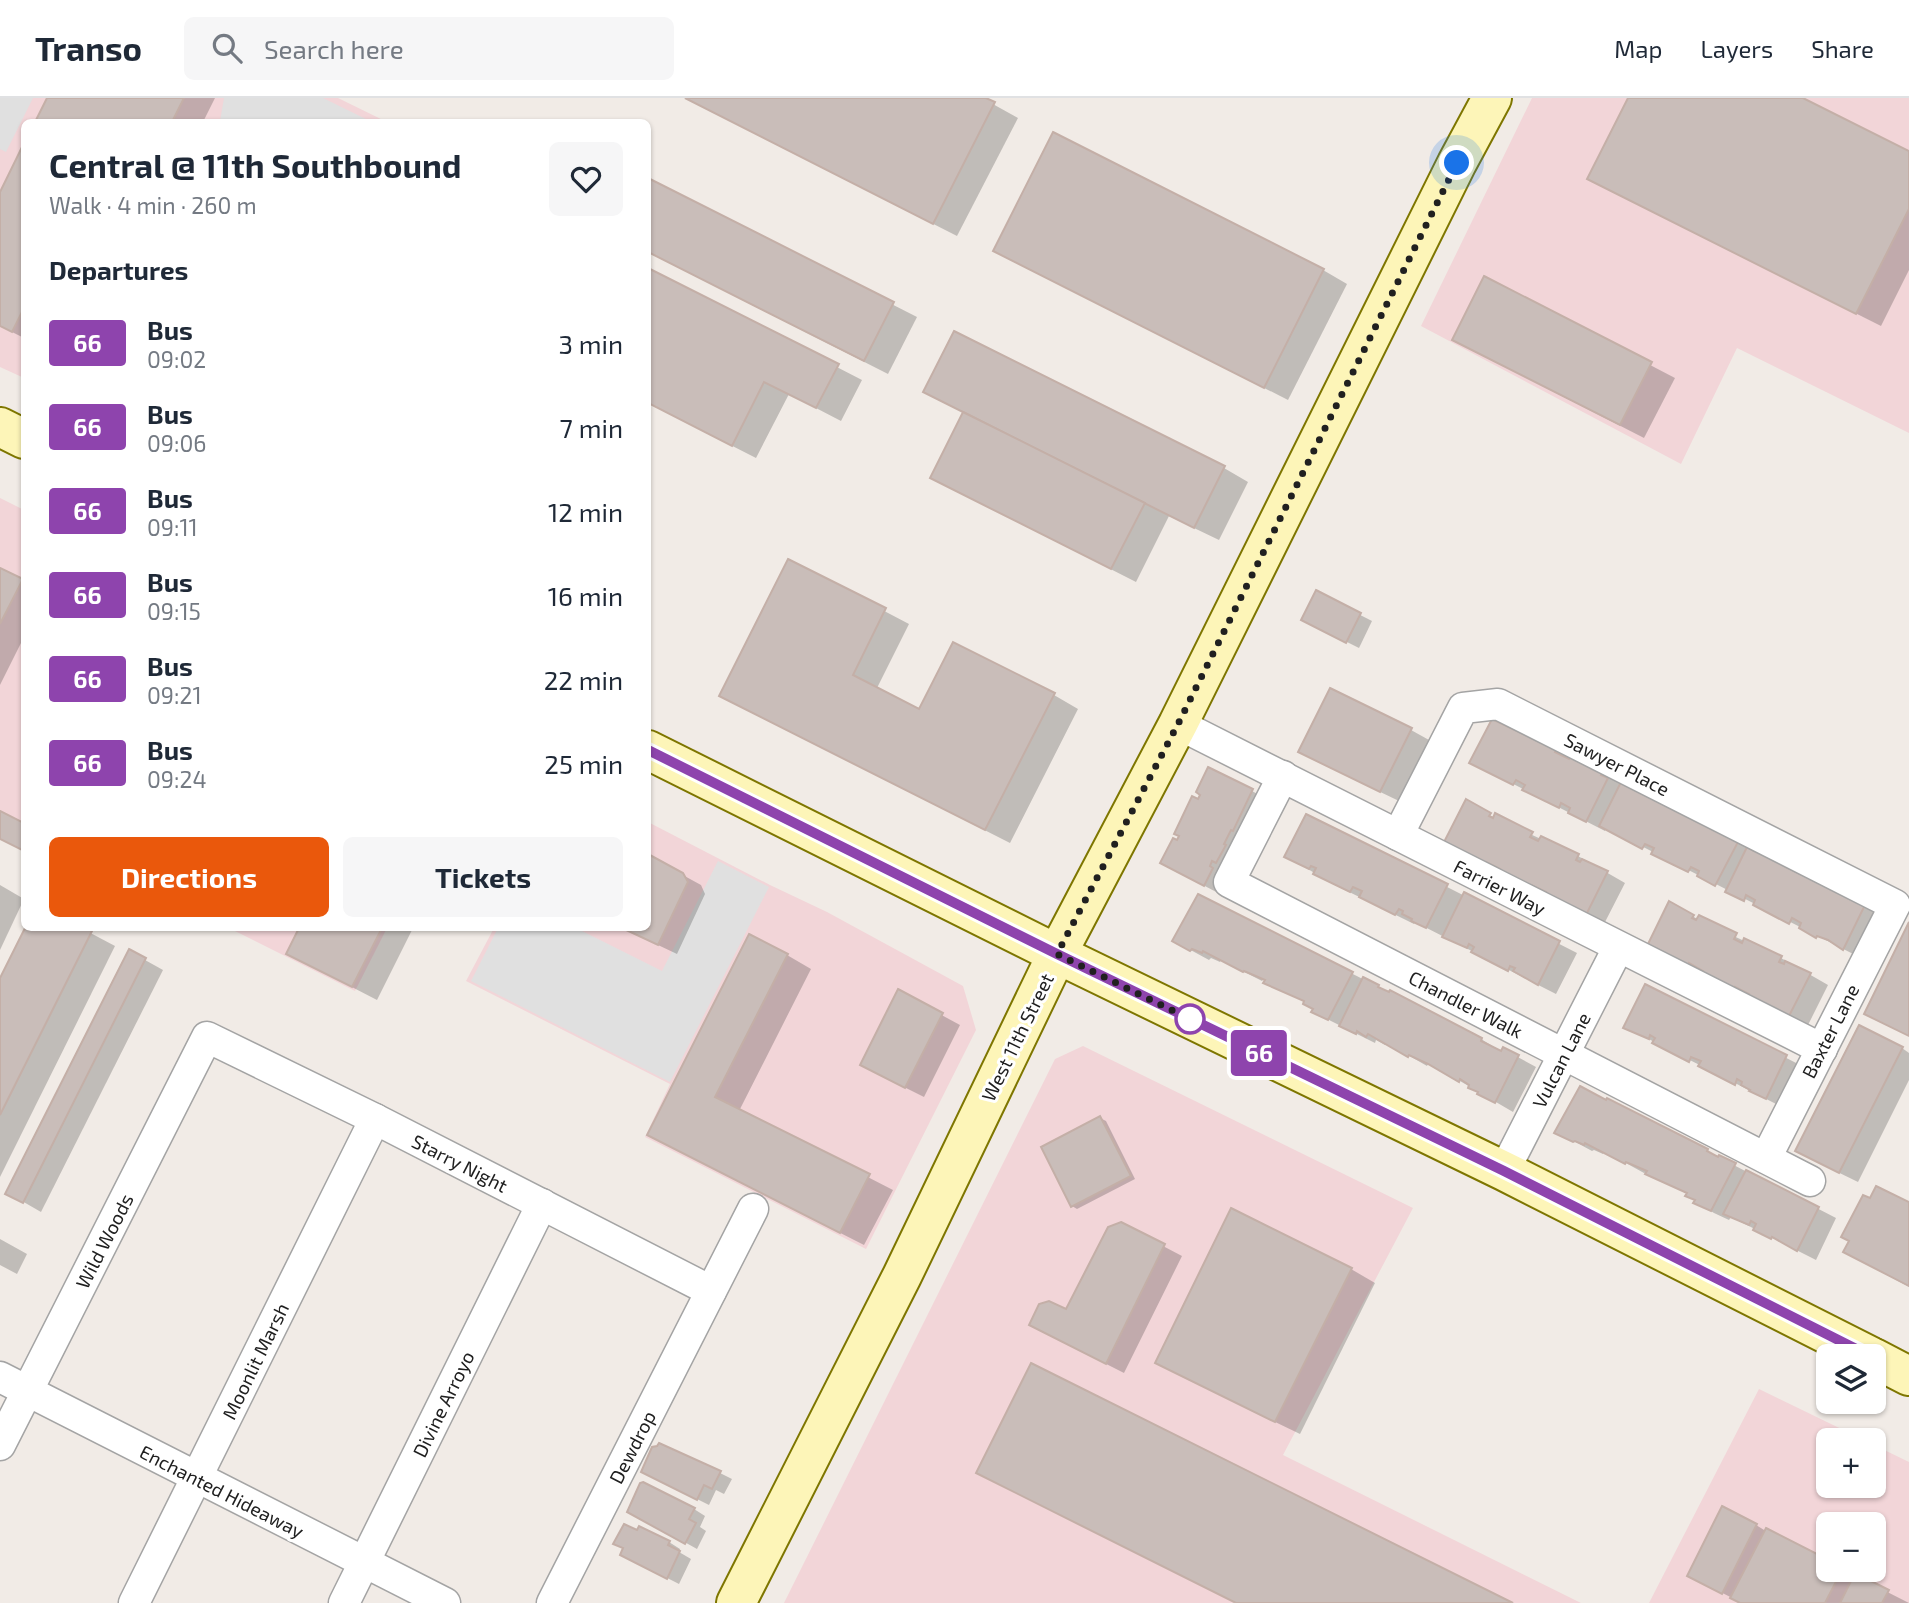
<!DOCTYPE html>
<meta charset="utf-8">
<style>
:root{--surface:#fff;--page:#f6f6f7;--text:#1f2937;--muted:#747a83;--line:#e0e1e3;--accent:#ea580c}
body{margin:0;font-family:"Exo 2",sans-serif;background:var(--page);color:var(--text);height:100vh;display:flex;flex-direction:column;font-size:26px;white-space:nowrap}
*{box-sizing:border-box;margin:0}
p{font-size:23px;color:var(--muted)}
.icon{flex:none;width:38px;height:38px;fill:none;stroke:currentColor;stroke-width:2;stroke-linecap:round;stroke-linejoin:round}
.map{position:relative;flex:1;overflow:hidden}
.details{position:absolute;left:21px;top:21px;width:630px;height:812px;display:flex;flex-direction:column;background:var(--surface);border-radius:10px;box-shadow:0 2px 5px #0004}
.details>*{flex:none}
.badge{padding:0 14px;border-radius:5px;font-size:24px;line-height:46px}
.controls{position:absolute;left:1816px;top:1246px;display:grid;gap:14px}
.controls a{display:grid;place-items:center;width:70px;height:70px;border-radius:10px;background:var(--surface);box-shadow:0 2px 5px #0004;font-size:35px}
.you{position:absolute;width:35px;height:35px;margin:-18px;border:5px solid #fff;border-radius:50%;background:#1a73e8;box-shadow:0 0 0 10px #1a73e833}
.map>.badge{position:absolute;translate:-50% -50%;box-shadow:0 0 0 4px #fff}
h2{padding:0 28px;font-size:26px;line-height:63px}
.round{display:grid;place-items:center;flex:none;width:74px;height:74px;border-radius:10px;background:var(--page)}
.head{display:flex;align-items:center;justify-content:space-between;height:119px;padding:0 28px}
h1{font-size:33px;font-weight:700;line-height:52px}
.primary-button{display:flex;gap:14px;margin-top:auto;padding:14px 28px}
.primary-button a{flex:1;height:80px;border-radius:10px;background:var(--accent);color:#fff;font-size:28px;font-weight:700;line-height:80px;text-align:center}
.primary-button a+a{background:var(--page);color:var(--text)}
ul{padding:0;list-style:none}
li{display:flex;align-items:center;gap:21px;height:84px;padding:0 28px}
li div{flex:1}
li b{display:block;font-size:26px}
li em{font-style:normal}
li .badge{min-width:77px;font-weight:700;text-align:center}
header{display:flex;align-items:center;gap:42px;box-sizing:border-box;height:98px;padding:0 35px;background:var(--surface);border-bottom:2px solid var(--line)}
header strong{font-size:33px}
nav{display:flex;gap:38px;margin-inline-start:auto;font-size:24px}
.search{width:490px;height:63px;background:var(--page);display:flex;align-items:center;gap:18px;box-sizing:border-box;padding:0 24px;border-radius:10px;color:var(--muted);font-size:26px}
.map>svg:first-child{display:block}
.commercial{fill:#f2d5d8;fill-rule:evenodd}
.parking{fill:#e0e0e0}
.shadow{fill:#0003}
.building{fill:#c9bdb9;stroke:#c4afa7;stroke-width:2}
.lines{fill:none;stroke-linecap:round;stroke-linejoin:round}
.street-casing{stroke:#a4a4a4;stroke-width:33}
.secondary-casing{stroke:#7e7600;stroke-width:42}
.street{stroke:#fff;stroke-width:30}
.secondary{stroke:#fdf5b8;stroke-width:38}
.line-casing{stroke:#fff;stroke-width:16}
.line{stroke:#8e44ad;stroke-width:10}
.walk{stroke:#202020;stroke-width:7;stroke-dasharray:0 12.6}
.stop-dot{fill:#fff;stroke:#8e44ad;stroke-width:3.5}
.labels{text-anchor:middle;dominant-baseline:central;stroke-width:6;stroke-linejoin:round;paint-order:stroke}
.street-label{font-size:19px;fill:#202020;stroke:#fff}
</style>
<header>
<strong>Transo</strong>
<div class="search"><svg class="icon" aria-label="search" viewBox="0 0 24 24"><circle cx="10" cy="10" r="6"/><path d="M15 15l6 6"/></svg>Search here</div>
<nav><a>Map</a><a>Layers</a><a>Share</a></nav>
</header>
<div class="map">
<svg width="1909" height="1505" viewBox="0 0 1909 1505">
<rect width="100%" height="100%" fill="#f1ebe6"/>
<!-- commercial -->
<g class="commercial">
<polygon points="0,0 338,0 387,24 24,24 24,280 0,269"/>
<polygon points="1532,0 1909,0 1909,335 1737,250 1681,366 1421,228"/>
<polygon points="0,400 24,412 24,725 0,713"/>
<polygon points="648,724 770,787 827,814 963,888 976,932 866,1151 645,1039 670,986 466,883 494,830 648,830"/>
<polygon points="229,830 387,830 355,893"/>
<polygon points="1083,948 1413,1110 1283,1357 1581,1505 784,1505 1055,961"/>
<path d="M1759 1291 1864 1342H1829V1388H1874V1347L1909 1364V1505H1649ZM1829 1426H1874V1472H1829Z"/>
</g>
<!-- parking -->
<g class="parking">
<polygon points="0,0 33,0 6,54 0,51"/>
<polygon points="224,0 323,0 372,24 223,24 220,23"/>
<polygon points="718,763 769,789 670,984 471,883 498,830 576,830 662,873"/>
</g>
<!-- shadow -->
<g class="shadow">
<polygon points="49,0 215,0 203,24 37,24"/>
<polygon points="686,0 982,0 1018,20 957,138"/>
<polygon points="1630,0 1799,0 1909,55 1909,172 1881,228 1614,94"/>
<polygon points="24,49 24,240 0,228 0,98"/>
<polygon points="648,82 917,219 888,276 648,154"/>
<polygon points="1020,166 1323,172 1347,186 1288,302"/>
<polygon points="648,172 862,282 841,323 789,296 756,360 648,305"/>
<polygon points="1485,181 1675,280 1644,340 1478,255"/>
<polygon points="925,294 1224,370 1248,384 1219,442 1169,418 1136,484 957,393 965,315"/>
<polygon points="789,463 909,526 877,590 920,613 1054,597 1078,611 1010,745 746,611"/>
<polygon points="0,472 24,484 24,539 0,587"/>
<polygon points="1317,495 1372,523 1359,550 1315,528"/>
<polygon points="1493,623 1731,740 1801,778 1846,798 1882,819 1861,860 1606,730 1605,733 1490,674"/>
<polygon points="1411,632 1429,642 1399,703 1318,664"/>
<polygon points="1252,693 1270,703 1222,797 1180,775 1177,745 1199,703"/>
<polygon points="1466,704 1495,720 1578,758 1625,785 1604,826 1463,755"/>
<polygon points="1307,718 1577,855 1556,896 1415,824 1414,826 1333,786 1286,758"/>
<polygon points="648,758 701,787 705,796 677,856 622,830 648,830"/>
<polygon points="0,787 24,801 0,852"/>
<polygon points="1199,798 1481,941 1499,952 1497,959 1503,951 1536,969 1513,1014 1448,976 1428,966 1427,968 1387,945 1385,947 1376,942 1375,945 1331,923 1313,913 1315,911 1305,904 1265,884 1268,876 1262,883 1221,862 1220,864 1211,860 1209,862 1174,843"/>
<polygon points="1670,805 1699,822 1781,860 1828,887 1808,927 1667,857"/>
<polygon points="27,830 81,830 115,848 0,1079 0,884"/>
<polygon points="301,830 413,830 377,902 288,856"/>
<polygon points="787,857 811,871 739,1013 893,1092 864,1147 673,1050"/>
<polygon points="145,862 163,872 41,1114 8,1095"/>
<polygon points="1646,888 1804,969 1784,1010 1625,929"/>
<polygon points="899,894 960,927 924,999 880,977"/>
<polygon points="1902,950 1909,955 1909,982 1858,1084 1815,1063"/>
<polygon points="1608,1002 1836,1120 1816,1162 1731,1119 1729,1122 1714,1115 1696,1104 1697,1102 1688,1096 1647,1076 1648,1074 1644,1075 1604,1053 1603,1056 1594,1052 1592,1053 1557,1034"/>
<polygon points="1100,1020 1106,1023 1135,1081 1077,1111 1072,1108"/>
<polygon points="1909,1106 1909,1189 1845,1154"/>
<polygon points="1121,1126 1182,1158 1124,1275 1049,1237 1067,1214"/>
<polygon points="0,1141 27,1156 17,1176 0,1167"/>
<polygon points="1351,1171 1375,1185 1300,1336 1181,1278"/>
<polygon points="720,1375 732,1381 724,1396 716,1392 709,1407 655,1380"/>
<polygon points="694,1411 705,1418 700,1429 706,1433 697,1451 629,1413"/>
<polygon points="1756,1427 1829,1472 1844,1472 1909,1505 1742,1505 1701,1484"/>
<polygon points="669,1444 680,1451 679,1454 691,1461 679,1486 634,1463"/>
</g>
<!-- building -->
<g class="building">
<polygon points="47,0 184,0 172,24 35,24"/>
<polygon points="685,0 986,0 995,4 933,126"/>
<polygon points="1628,0 1803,0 1909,53 1909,111 1856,216 1587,81"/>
<polygon points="1053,34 1324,171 1264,290 993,153"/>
<polygon points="24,45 24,210 12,234 0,228 0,94"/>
<polygon points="648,80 894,204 864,263 648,154"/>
<polygon points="648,170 839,266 816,310 764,284 732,348 648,305"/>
<polygon points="1484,178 1652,264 1620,327 1452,242"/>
<polygon points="954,233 1225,368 1194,430 923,294"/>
<polygon points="963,314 1145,405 1111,471 930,380"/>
<polygon points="788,461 886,510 853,577 919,611 953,544 1055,595 985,732 719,598"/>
<polygon points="0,470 23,481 0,526"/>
<polygon points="1316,492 1361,515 1346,545 1301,522"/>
<polygon points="1330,590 1412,630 1380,694 1298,654"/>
<polygon points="1492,621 1556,652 1555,654 1569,661 1570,659 1602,675 1601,677 1608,680 1586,724 1568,715 1570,710 1561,705 1559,710 1522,692 1525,687 1516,682 1513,687 1469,665"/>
<polygon points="1208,669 1253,691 1233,733 1231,732 1224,746 1226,747 1216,765 1212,763 1210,768 1213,770 1204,788 1160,765 1173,740 1177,742 1179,738 1174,736 1192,698 1198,701 1200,697 1196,694"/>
<polygon points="1621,684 1738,744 1715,788 1697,778 1699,773 1691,769 1688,774 1651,756 1654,750 1645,746 1642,751 1599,728"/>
<polygon points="1466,701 1491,715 1489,718 1493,720 1495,715 1533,734 1530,739 1538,743 1541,738 1579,756 1576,762 1580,764 1582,761 1608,773 1586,817 1544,797 1546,794 1531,787 1530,790 1498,774 1500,771 1486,764 1484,766 1443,746"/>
<polygon points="0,713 24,725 24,753 0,741"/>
<polygon points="1306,716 1448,786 1426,830 1411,823 1412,821 1402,816 1403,813 1399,811 1395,817 1359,799 1362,793 1353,789 1350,794 1313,776 1316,770 1311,768 1309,771 1284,759"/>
<polygon points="1747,749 1754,753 1755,751 1786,769 1800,776 1801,774 1865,807 1843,852 1828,842 1817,838 1816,840 1799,830 1801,825 1792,820 1789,826 1753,807 1755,802 1746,797 1744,803 1725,794"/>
<polygon points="648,756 683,775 688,784 658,847 622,830 648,830"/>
<polygon points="1464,794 1560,843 1538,887 1513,873 1515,870 1510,868 1508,873 1471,854 1474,849 1469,846 1467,850 1442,839"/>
<polygon points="1198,796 1353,874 1328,922 1311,914 1313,911 1303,906 1304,903 1263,885 1265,882 1244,873 1243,874 1203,853 1202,855 1192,851 1190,853 1172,843"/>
<polygon points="1669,803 1694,817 1692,820 1696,822 1699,817 1737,835 1734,841 1742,845 1744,840 1782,858 1779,864 1784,866 1785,863 1811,875 1789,918 1748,899 1749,896 1735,889 1734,892 1701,876 1703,873 1689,865 1688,868 1647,848"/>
<polygon points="1909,824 1909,938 1864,916"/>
<polygon points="25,830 85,830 92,833 0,1017 0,880"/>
<polygon points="299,830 382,830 352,889 286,856"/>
<polygon points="749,836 788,856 715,999 870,1076 840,1135 647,1037"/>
<polygon points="129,851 146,860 23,1105 5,1096"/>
<polygon points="1363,879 1379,887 1378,889 1389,894 1390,892 1482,940 1481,943 1501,953 1503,949 1519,957 1495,1005 1477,996 1478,994 1468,990 1469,987 1460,981 1459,984 1428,966 1409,957 1408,959 1368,936 1366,939 1357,933 1356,936 1339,928"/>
<polygon points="1645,886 1787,957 1766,1001 1749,993 1750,992 1741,987 1742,984 1737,981 1735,987 1698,968 1701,963 1691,959 1689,964 1652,945 1655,940 1650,937 1649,941 1623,930"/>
<polygon points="898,891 943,915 905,990 860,967"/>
<polygon points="1859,927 1903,949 1839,1075 1795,1053"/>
<polygon points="1580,988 1606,1002 1607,1000 1708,1051 1707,1053 1718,1059 1719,1057 1736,1065 1711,1113 1693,1105 1695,1102 1685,1098 1687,1095 1645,1076 1647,1073 1626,1064 1625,1066 1585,1045 1584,1047 1575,1043 1573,1044 1554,1035"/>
<polygon points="1100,1018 1131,1078 1071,1109 1041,1049"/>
<polygon points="1746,1072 1819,1109 1797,1153 1772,1139 1771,1141 1753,1132 1756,1126 1751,1123 1749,1127 1723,1116"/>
<polygon points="1876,1088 1909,1104 1909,1188 1843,1154 1849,1143 1841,1139 1863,1097 1870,1100"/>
<polygon points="1231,1110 1352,1170 1275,1324 1155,1265"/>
<polygon points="1121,1124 1165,1146 1106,1266 1029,1227 1039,1206 1049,1203 1066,1211 1108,1129"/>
<polygon points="1031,1265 1513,1505 1236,1505 976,1375"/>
<polygon points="659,1345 721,1373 712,1391 704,1387 697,1402 641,1374 652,1349 657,1348"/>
<polygon points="643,1384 695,1410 689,1421 696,1425 685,1446 627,1414 640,1385"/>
<polygon points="1722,1408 1757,1426 1722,1496 1687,1478"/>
<polygon points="624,1426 637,1432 639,1428 670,1443 668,1447 680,1453 667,1481 620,1457 623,1450 613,1446"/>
<polygon points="1766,1430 1829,1462 1829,1472 1842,1472 1825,1505 1740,1505 1730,1500"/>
<polygon points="1855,1475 1889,1492 1882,1505 1840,1505"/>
</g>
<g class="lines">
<!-- street casing -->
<g class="street-casing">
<g id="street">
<polyline points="1178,626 1822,951"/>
<polyline points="1283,678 1229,784 1810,1083"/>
<polyline points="1398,737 1463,610 1498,606 1895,807 1766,1060"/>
<polyline points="1504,1073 1618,850"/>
<polyline points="0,1279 445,1505"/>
<polyline points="0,1347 207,939 375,1021 711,1193"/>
<polyline points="134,1505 375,1021"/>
<polyline points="344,1505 542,1106"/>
<polyline points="552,1505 753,1111"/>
</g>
</g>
<!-- secondary casing -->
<g class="secondary-casing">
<g id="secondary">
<polyline points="0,329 24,341"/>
<polyline points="648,652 1057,856 1504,1073 1870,1258"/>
<polyline points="1874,1260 1909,1278"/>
<polyline points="736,1505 902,1178 1057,856 1178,626 1457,65 1492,0"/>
</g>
</g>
<!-- street -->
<use href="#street" class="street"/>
<!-- secondary -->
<use href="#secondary" class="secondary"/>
</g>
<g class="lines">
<!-- line casing -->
<g class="line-casing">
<polyline id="line" points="648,652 1057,856 1504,1073 1870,1258"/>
</g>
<!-- line -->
<use href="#line" class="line"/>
<!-- walk -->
<polyline class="walk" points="1190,921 1198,925 1057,856 1178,626 1457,65"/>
</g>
<!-- markers -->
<circle class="stop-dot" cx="1190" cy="921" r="14"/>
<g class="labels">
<!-- street labels -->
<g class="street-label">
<text transform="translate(1617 666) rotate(27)">Sawyer Place</text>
<text transform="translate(1500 789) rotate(27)">Farrier Way</text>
<text transform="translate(1466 906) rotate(27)">Chandler Walk</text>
<text transform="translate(1830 933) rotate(-63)">Baxter Lane</text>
<text transform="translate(1017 939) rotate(-64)">West 11th Street</text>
<text transform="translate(1561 962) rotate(-63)">Vulcan Lane</text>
<text transform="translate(460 1065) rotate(27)">Starry Night</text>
<text transform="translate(104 1143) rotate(-63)">Wild Woods</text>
<text transform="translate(255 1263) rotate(-64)">Moonlit Marsh</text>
<text transform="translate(443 1306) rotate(-64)">Divine Arroyo</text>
<text transform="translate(632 1349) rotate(-63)">Dewdrop</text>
<text transform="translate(222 1393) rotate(27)">Enchanted Hideaway</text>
</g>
</g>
</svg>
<div class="controls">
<a><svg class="icon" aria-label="layers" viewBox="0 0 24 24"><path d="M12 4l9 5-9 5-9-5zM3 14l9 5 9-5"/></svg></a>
<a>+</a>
<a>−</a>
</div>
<div class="you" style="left:1457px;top:65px"></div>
<b class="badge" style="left:1259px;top:955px;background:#8e44ad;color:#fff">66</b>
<section class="details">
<div class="head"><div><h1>Central @ 11th Southbound</h1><p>Walk · 4 min · 260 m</p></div><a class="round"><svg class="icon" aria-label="heart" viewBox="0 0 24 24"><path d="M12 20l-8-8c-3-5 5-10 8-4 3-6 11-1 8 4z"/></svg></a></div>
<h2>Departures</h2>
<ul>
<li><span class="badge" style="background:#8e44ad;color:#fff">66</span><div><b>Bus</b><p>09:02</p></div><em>3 min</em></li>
<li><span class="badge" style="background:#8e44ad;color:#fff">66</span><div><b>Bus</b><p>09:06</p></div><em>7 min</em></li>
<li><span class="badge" style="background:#8e44ad;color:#fff">66</span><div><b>Bus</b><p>09:11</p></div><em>12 min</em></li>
<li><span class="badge" style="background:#8e44ad;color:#fff">66</span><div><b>Bus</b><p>09:15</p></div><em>16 min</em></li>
<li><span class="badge" style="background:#8e44ad;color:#fff">66</span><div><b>Bus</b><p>09:21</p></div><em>22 min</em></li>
<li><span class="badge" style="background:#8e44ad;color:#fff">66</span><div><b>Bus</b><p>09:24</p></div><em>25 min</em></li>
</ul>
<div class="primary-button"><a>Directions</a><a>Tickets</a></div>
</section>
</div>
